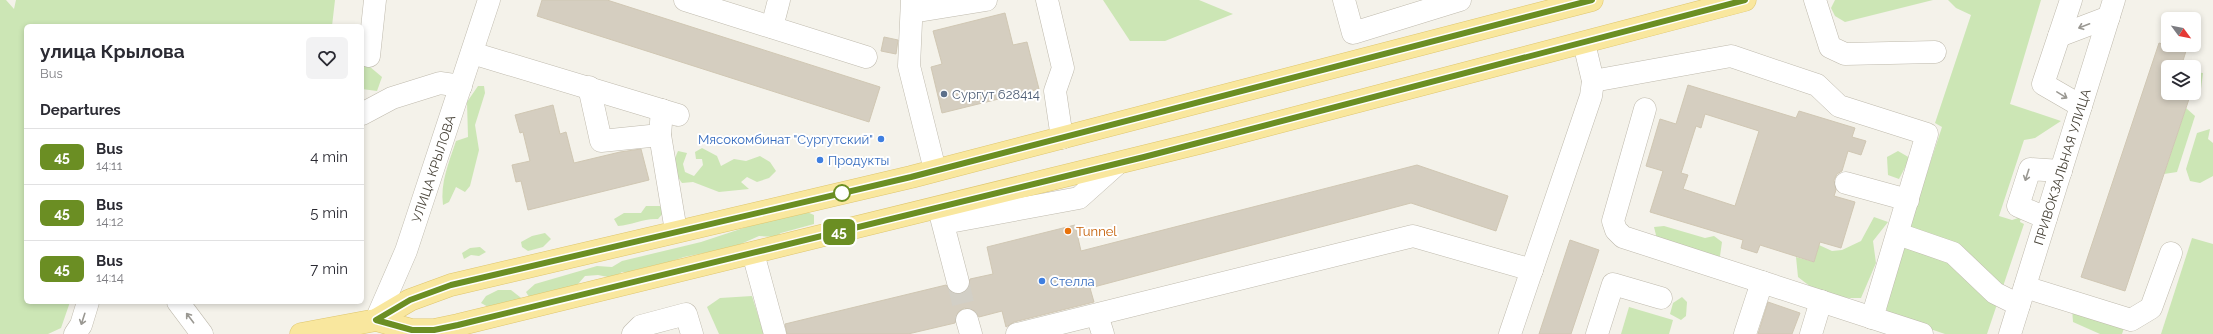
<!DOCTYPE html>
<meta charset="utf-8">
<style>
:root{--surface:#fff;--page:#f2f2f3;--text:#2b2b33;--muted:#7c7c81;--line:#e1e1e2}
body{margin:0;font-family:Raleway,sans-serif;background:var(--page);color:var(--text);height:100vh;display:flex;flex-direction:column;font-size:15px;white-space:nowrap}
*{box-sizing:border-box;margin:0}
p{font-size:13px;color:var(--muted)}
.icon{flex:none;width:22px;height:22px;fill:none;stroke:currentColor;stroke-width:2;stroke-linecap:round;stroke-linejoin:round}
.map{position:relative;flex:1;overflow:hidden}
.panel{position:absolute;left:24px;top:24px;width:340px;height:280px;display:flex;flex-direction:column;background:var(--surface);border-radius:6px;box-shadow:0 2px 6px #0003}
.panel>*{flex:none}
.badge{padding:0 8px;border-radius:6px;font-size:14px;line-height:26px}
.needle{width:26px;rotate:122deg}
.buttons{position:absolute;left:2161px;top:12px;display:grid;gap:8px}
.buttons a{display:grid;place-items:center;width:40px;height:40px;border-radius:6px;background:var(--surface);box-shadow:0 2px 6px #0003;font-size:20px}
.map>.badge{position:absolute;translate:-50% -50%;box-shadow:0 0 0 2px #fff}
h2{padding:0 16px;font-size:15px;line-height:36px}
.round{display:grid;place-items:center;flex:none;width:42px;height:42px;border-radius:6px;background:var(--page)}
.summary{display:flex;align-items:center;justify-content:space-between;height:68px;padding:0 16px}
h1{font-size:19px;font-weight:700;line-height:30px}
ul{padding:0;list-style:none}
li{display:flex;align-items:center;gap:12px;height:56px;padding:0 16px;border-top:1px solid var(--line)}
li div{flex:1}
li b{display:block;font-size:15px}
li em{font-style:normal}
li .badge{min-width:44px;font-weight:700;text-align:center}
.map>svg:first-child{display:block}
.green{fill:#cce6b5}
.building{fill:#d5cec0;stroke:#d0c7b3;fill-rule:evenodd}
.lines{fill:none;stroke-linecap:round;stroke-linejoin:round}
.minor-tunnel{stroke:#d2cfc6;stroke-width:22;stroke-dasharray:22 11;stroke-linecap:butt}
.minor-casing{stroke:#bfbaad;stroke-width:23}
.major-casing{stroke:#dec66e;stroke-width:23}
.minor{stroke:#fff;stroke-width:22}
.major{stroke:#f9e79e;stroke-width:22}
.oneway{stroke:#9a9892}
.line-casing{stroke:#fff;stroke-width:9}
.line{stroke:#6b8e23;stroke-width:6}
.service-dot{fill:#5c6f8a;stroke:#fff;stroke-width:1.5}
.shop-dot{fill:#3f7fe0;stroke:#fff;stroke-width:1.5}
.stop-dot{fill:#fff;stroke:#6b8e23;stroke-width:2}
.food-dot{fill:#e8710a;stroke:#fff;stroke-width:1.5}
.labels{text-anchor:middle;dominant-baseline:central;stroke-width:4;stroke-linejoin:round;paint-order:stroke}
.service-label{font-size:13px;fill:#4e5e75;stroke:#fff;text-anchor:start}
.shop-label{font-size:13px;fill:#366cbe;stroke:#fff;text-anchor:start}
.street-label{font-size:13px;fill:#484338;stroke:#fff}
.food-label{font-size:13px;fill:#c56008;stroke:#fff;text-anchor:start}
</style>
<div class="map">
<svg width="2213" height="334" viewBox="0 0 2213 334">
<rect width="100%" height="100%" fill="#f4f2ea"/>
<!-- green -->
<g class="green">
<polygon points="0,0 6,0 14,9 16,0 335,0 332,26 26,26 26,302 70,302 61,328 48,334 0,334"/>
<polygon points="1103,0 1199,0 1233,14 1165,41 1130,41"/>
<polygon points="1835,0 1933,0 1845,22 1835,16 1831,8"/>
<polygon points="1948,0 2041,0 2010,104 2061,121 2035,138 2024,140 2022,146 1999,216 2012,220 2021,217 2020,222 2024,224 1987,334 1945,334 1889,315 1884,303 1942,127 1935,123 1971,15 1956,8"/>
<polygon points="363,61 382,77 377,91 362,89"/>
<polygon points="2194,72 2203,73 2201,89 2189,98 2191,93 2194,93"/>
<path d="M478 86H484L485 93 475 125 479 150 470 186 465 192 456 187 449 202 443 205C440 183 449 162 456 141L468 137 467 102Z"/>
<polygon points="2186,108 2195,116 2177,172 2164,174"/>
<polygon points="2210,129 2208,139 2213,143 2213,176 2200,183 2190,181 2186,169 2197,133"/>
<path d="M702 148 717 156 721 166 734 159 746 161 760 156 770 162 776 171 769 178 757 182 747 177 741 182 749 189 719 192 693 182 682 183C674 173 672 163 678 151L687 153 683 164 685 172 694 176 703 165 702 159H696L695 152Z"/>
<polygon points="1898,151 1910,158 1899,179 1888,175 1887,157"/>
<path d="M646 206H660L664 212 658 219C644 218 632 225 618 226L614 219 624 213H641Z"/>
<polygon points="807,212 814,215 814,224 781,233 775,237 759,236 734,247 684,257 669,262 635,270 630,273 622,272 613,278 598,275 585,276 571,292 529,297 526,292 535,284 597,266 612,267 622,261 701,242 765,221"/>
<path d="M1874 217 1888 222 1873 241 1876 263 1861 298C1832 298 1821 296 1798 277L1796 257 1814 262 1819 245 1832 251 1842 250 1861 241Z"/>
<polygon points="1664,226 1705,238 1714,236 1722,242 1720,256 1706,257 1657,239 1654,227"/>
<polygon points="545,233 551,239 543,247 528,251 522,247 521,242 532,236"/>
<polygon points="2192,238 2213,244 2213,334 2161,334"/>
<polygon points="480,247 486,252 479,256 471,255 464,259 462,253 470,248"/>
<polygon points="498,290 511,290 525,301 490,308 481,303 486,296"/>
<polygon points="752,296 764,334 719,334 707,307 720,298"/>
<polygon points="1682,297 1687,302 1686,316 1681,320 1670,314 1673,303"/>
<polygon points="1629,307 1673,320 1669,334 1621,334"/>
<polygon points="2072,308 2125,325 2122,334 2100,334 2073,322"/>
</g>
<!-- building -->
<g class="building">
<polygon points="542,0 607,0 880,87 869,122 537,16"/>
<polygon points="1005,13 1013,45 1027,42 1039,89 942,113 931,67 942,64 933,31"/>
<polygon points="884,37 898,40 896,54 881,51"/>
<polygon points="2159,43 2186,51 2181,67 2168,67 2168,93 2191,93 2125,291 2081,277"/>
<path d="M1688 85 1796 118 1799 111 1855 128 1852 137 1866 141 1861 155 1848 151 1842 171 1837 174 1834 180 1836 190 1834 196 1855 202 1841 248 1820 242 1814 262 1760 245 1757 253 1741 248 1743 240 1650 212 1663 171 1646 166 1660 119 1676 124ZM1705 114 1759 131 1735 206 1683 189 1688 175 1681 173 1696 126 1701 128Z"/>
<polygon points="553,105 560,134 566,132 574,163 620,152 641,149 649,180 528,210 521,181 516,182 512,165 530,161 523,132 520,133 515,115"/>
<polygon points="1417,165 1508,196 1496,231 1411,203 1090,288 1094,302 1014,322 1006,327 1002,311 979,317 975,311 964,308 958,312 955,323 908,334 787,334 785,324 946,285 954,294 962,294 967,291 970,279 993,274 987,247 1075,225 1081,251"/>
<polygon points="1570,240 1599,250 1571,334 1539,334"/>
<polygon points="1768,302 1800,313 1792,334 1758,334"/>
</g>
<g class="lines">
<!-- minor-tunnel -->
<polyline class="minor-tunnel" points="958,282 967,320"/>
<!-- minor casing -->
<g class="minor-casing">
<g id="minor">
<polyline points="685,0 866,57"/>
<polyline points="912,0 909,66 935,170"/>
<polyline points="1047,0 1063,68 1055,91 1062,138"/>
<polyline points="1344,0 1353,33 1460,0"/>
<polyline points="1815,0 1830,47 1845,54 1935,52"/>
<polyline points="2071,0 2043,84 2081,106"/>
<polyline points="912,12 986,0"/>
<polyline points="772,27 779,0"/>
<polyline points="2059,36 2109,17"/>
<polyline points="472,53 678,115"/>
<polyline points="369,56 375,0"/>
<polyline points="1593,81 1731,56 1817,85 1839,106 1927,134 1872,318"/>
<polyline points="589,87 601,141 660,135"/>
<polyline points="1645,109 1613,221 1616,230 1623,237 1922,334"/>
<polyline points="662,110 660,135 676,231"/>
<polyline points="362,114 392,98 440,83 461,86"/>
<polyline points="1846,183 1908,200"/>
<polyline points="939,209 958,282"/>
<polyline points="2046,218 2018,206 2030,169 2061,171"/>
<polyline points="944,223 1079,198 1117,164"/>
<polyline points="1898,234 1953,253 1995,293 2019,305"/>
<polyline points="753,253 775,334"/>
<polyline points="2025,287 2131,320 2151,308 2171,253"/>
<polyline points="178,302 202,334"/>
<polyline points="1097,315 1103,334"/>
<path id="s1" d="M376 320 406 251 489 0"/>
<polyline points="967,320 971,334"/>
<polyline points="75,334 81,325 88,302"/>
<polyline points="633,334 641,326 686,314 692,334"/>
<polyline points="1017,334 1413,236 1532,270"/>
<polyline points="1510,334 1591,96 1593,81 1584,43"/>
<polyline points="1597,334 1613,284 1661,298"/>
<polyline points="1745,334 1762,282"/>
<polyline points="1811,334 1821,301"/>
<path id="s2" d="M2010 334 2114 0"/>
</g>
</g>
<!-- major casing -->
<g class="major-casing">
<g id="major">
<polyline points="376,320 412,330 434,330 458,325 1199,143 1745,0"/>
<polyline points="301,334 376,320 410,300 451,285 911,177 1592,0"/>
</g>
</g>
<!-- minor -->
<use href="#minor" class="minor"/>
<!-- major -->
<use href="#major" class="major"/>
</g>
<!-- one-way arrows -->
<defs><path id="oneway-shaft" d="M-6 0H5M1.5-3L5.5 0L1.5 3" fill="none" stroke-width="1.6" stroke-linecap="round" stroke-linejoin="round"/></defs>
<g class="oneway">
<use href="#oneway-shaft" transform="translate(2084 26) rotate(159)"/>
<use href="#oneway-shaft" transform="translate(2062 95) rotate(31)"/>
<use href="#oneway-shaft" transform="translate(2027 175) rotate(108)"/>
<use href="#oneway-shaft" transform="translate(190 318) rotate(-127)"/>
<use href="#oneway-shaft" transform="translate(83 319) rotate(108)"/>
</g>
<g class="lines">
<!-- line casing -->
<g class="line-casing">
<polyline id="line" points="1592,0 911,177 451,285 410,300 376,320 412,330 434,330 458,325 1144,157 1745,0"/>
</g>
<!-- line -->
<use href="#line" class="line"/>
</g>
<!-- markers -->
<circle class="service-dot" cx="944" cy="94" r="4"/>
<g class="shop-dot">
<circle cx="881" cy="139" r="4"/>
<circle cx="820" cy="160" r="4"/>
<circle cx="1042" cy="281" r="4"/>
</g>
<circle class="stop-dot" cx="842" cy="193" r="8"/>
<circle class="food-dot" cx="1068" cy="231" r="4"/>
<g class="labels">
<!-- service labels -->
<g class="service-label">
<text x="952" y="94">Сургут 628414</text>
</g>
<!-- shop labels -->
<g class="shop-label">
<text x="873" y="139" text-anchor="end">Мясокомбинат "Сургутский"</text>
<text x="828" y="160">Продукты</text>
<text x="1050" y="281">Стелла</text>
</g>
<!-- street labels -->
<g class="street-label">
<text stroke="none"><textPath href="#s2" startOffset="175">ПРИВОКЗАЛЬНАЯ УЛИЦА</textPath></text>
<text stroke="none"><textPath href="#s1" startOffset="162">УЛИЦА КРЫЛОВА</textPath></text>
</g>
<!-- food labels -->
<g class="food-label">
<text x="1076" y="231">Tunnel</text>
</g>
</g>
</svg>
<div class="buttons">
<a><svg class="needle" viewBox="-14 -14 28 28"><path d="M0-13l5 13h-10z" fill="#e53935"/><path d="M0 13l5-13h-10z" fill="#7c7c81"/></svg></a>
<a><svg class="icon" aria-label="layers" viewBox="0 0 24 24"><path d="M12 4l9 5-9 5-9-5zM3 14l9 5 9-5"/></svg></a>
</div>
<b class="badge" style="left:839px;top:232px;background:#6b8e23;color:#fff">45</b>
<section class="panel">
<div class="summary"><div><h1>улица Крылова</h1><p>Bus</p></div><a class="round"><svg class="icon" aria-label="heart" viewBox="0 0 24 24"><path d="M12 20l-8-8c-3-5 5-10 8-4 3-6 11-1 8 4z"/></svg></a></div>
<h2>Departures</h2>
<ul>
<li><span class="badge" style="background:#6b8e23;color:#fff">45</span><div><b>Bus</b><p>14:11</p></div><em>4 min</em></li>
<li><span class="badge" style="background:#6b8e23;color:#fff">45</span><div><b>Bus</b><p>14:12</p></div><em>5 min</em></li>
<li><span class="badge" style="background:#6b8e23;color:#fff">45</span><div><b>Bus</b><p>14:14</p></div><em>7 min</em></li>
</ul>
</section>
</div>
